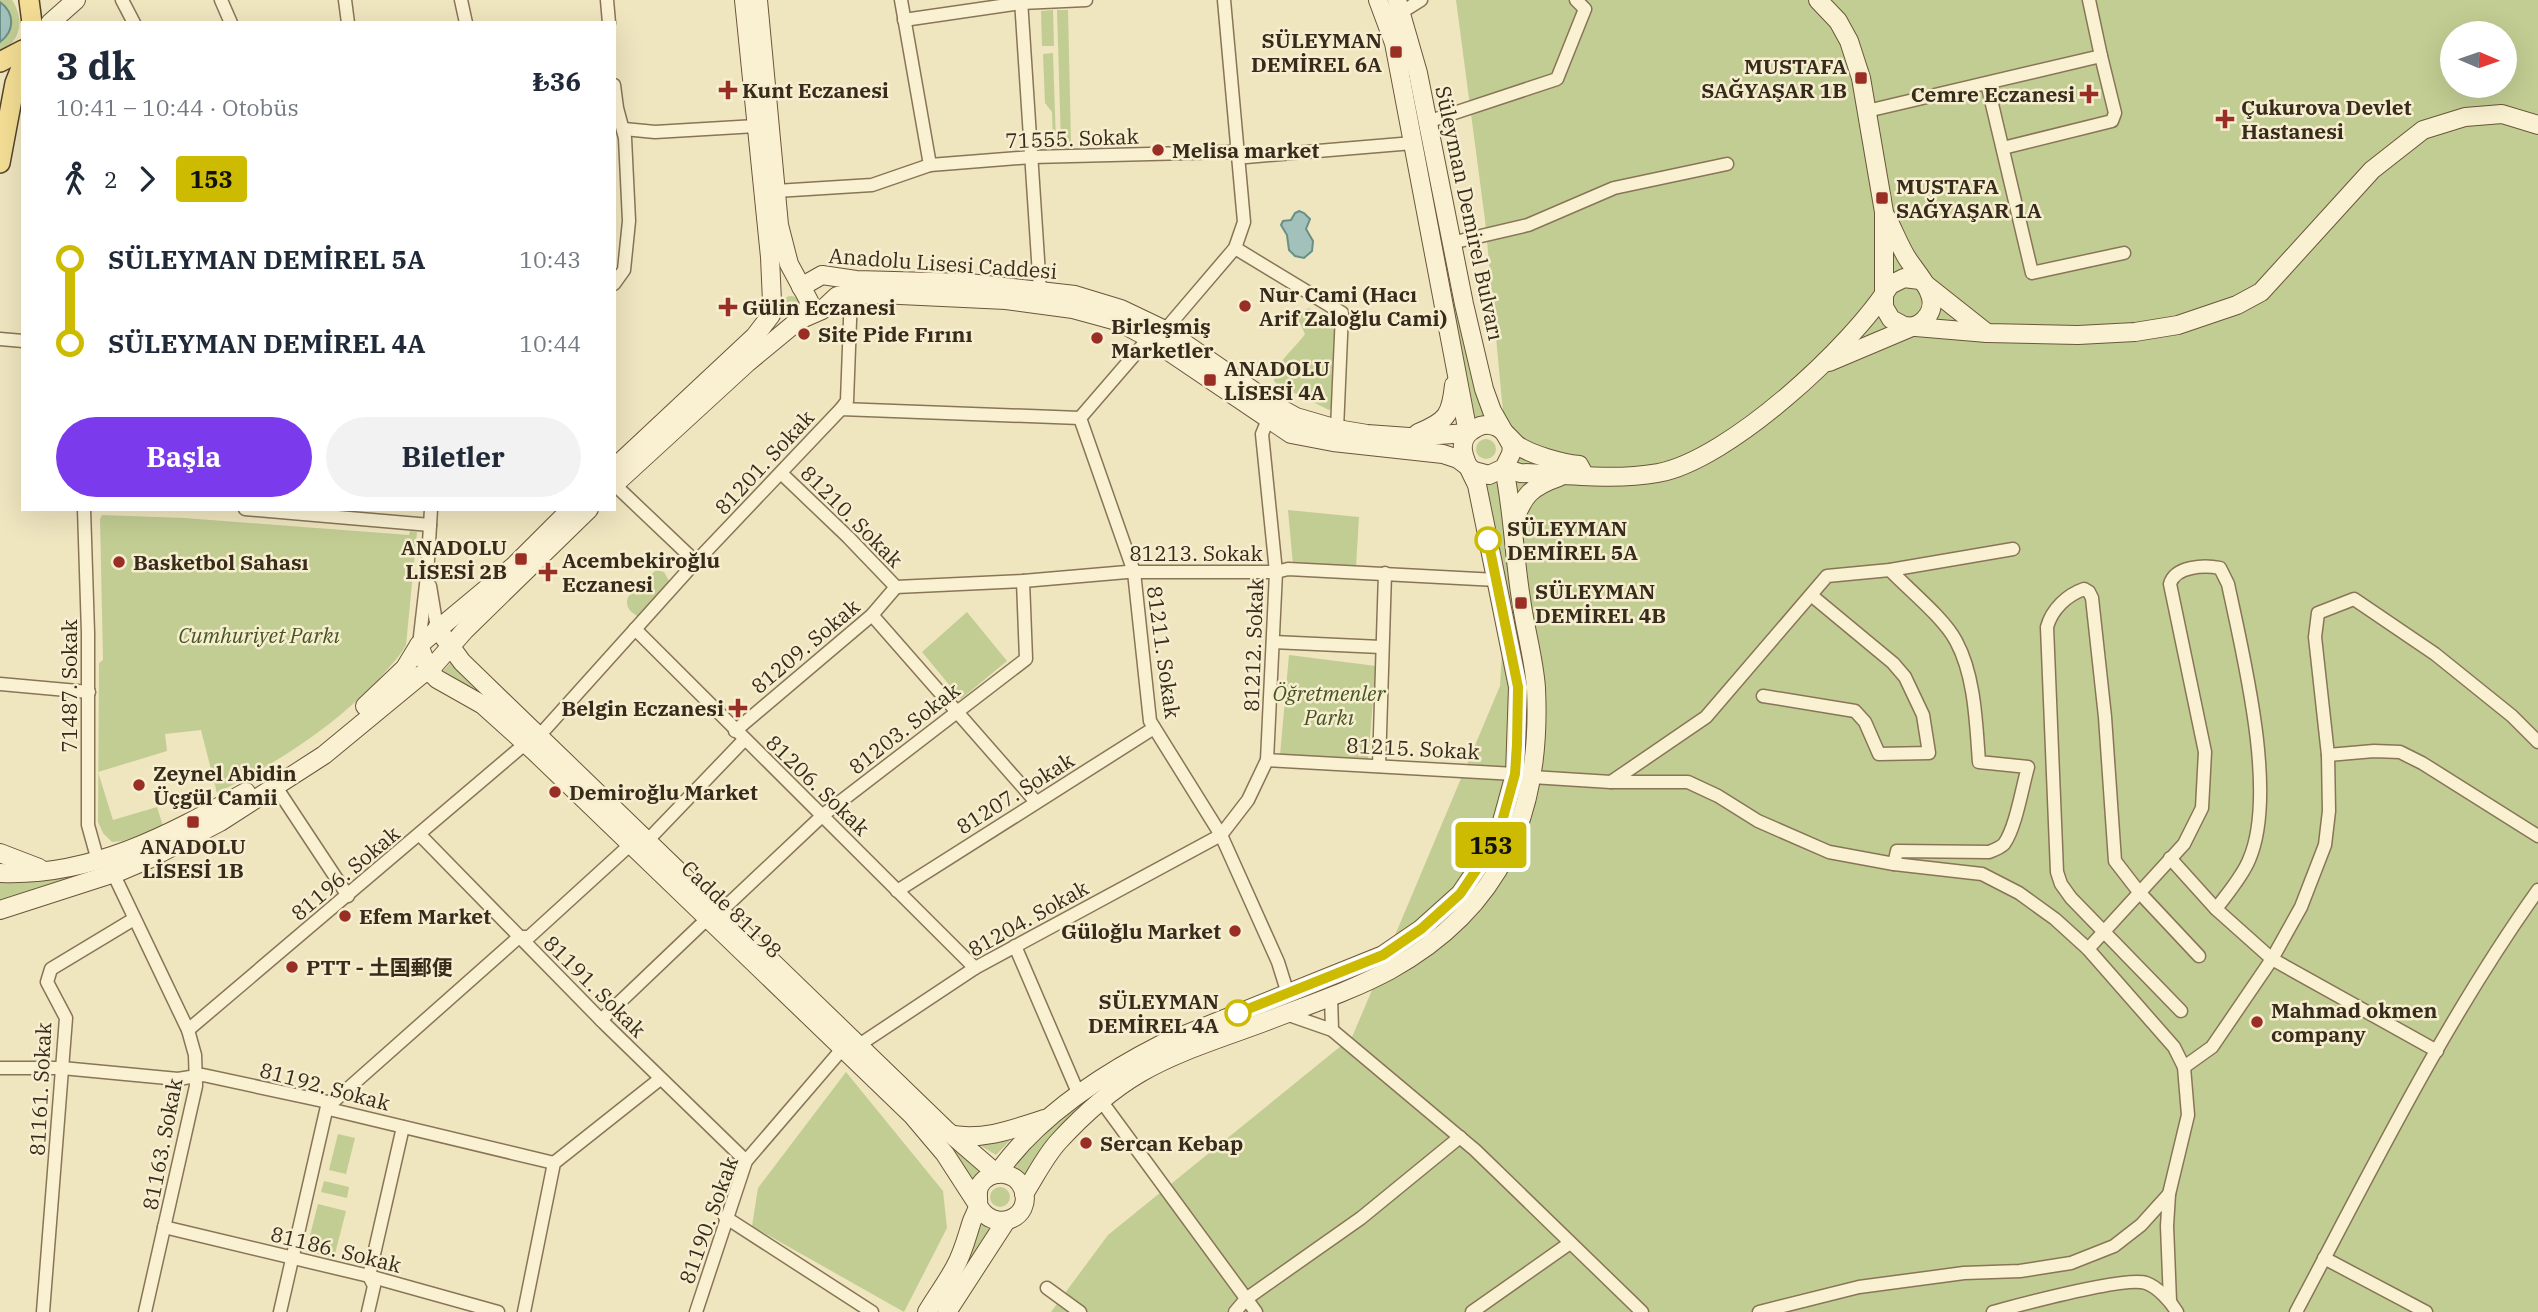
<!DOCTYPE html>
<html lang="tr">
<meta charset="utf-8">
<style>
:root{--surface:#fff;--page:#f2f2f3;--text:#1f2937;--muted:#747a83;--accent:#7c3aed}
body{margin:0;font-family:"IBM Plex Serif","Noto Sans SC",serif;background:var(--page);color:var(--text);height:100vh;display:flex;flex-direction:column;font-size:26px;white-space:nowrap}
*{box-sizing:border-box;margin:0}
p{font-size:23px;color:var(--muted)}
.icon{flex:none;width:38px;height:38px;fill:none;stroke:currentColor;stroke-width:2;stroke-linecap:round;stroke-linejoin:round}
.map{position:relative;flex:1;overflow:hidden}
.panel{position:absolute;left:21px;top:21px;width:595px;height:490px;display:flex;flex-direction:column;background:var(--surface);border-radius:0px;box-shadow:0 7px 28px #0002}
.panel>*{flex:none}
.badge{padding:0 14px;border-radius:5px;font-size:24px;line-height:46px}
.needle{width:46px;rotate:92deg}
.buttons{position:absolute;left:2440px;top:21px;display:grid;gap:14px}
.buttons a{display:grid;place-items:center;width:77px;height:77px;border-radius:50%;background:var(--surface);box-shadow:0 7px 28px #0002;font-size:35px}
.map>.badge{position:absolute;translate:-50% -50%;box-shadow:0 0 0 4px #fff}
.legs{display:flex;align-items:center;gap:10px;height:77px;padding:0 35px;font-size:23px}
.legs p{margin-inline-start:auto}
.overview{display:flex;align-items:center;justify-content:space-between;height:119px;padding:0 35px}
h1{font-size:38px;font-weight:700;line-height:52px}
.action{display:flex;gap:14px;margin-top:auto;padding:14px 35px}
.action a{flex:1;height:80px;border-radius:42px;background:var(--accent);color:#fff;font-size:28px;font-weight:700;line-height:80px;text-align:center}
.action a+a{background:var(--page);color:var(--text)}
ul{padding:0 35px;list-style:none}
li{display:flex;align-items:center;gap:24px;height:84px;font-size:26px}
li i{display:grid;place-items:center;width:10px;height:100%;margin:0 9px;background:currentColor}
li i::after{content:'';width:18px;height:18px;margin:-9px;border:5px solid;border-radius:50%;background:var(--surface)}
li p{margin-inline-start:auto}
li:first-child i{background:linear-gradient(#0000 50%,currentColor 0)}
li:last-child i{background:linear-gradient(currentColor 50%,#0000 0)}
.map>svg:first-child{display:block}
.green{fill:#c2cd93;fill-rule:evenodd}
.water{fill:#a2c1ba;stroke:#698f88;stroke-width:2}
.lines{fill:none;stroke-linecap:round;stroke-linejoin:round}
.street-casing{stroke:#887557;stroke-width:15}
.secondary-casing{stroke:#6a563a;stroke-width:20}
.primary-casing{stroke:#56432b;stroke-width:22}
.street{stroke:#faf1d2;stroke-width:12}
.secondary{stroke:#faf1d2;stroke-width:18}
.primary{stroke:#f4de95;stroke-width:19}
.line-1-casing{stroke:#fff;stroke-width:16}
.line-1{stroke:#cb0;stroke-width:10}
.poi-dot{fill:#992e25;stroke:#f6eecf;stroke-width:2.5}
.stop-1-dot{fill:#fff;stroke:#cb0;stroke-width:3.5}
.labels{text-anchor:middle;dominant-baseline:central;stroke-width:5;stroke-linejoin:round;paint-order:stroke}
.poi-label{font-size:21px;font-weight:bold;fill:#372b1c;stroke:#f6eecf;text-anchor:start}
.street-label{font-size:21px;fill:#372b1c;stroke:#f6eecf}
.stop-label{font-size:21px;font-weight:bold;fill:#372b1c;stroke:#f6eecf;text-anchor:start}
.park-label{font-size:21px;font-style:italic;fill:#435422;stroke:#f6eecf}
</style>
<div class="map">
<svg width="2538" height="1312" viewBox="0 0 2538 1312">
<rect width="100%" height="100%" fill="#efe5bf"/>
<!-- green -->
<g class="green">
<path d="M0 0H12C25 20 21 41 0 52Z"/>
<polygon points="1385,0 1389,0 1400,31 1465,348 1485,418 1472,419"/>
<path d="M1456 0H2538V1312H1051L1108 1235 1352 1037 1381 969 1169 1053 1023 1180 1011 1169 1048 1132 1092 1094 1131 1065 1385 959 1500 686 1506 585 1484 478H1499L1507 558 1511 497 1485 220ZM2452 33H2504V86H2452Z"/>
<polygon points="1053,10 1054,46 1042,46 1041,11"/>
<polygon points="1057,10 1068,10 1071,143 1061,144"/>
<polygon points="1053,53 1056,143 1053,143 1052,112 1045,103 1043,54"/>
<circle cx="791" cy="304" r="8"/>
<path d="M1309 308 1333 324 1338 334 1334 407 1329 410 1278 385 1274 381C1276 361 1294 350 1305 334L1298 319 1304 310Z"/>
<circle cx="1486" cy="449" r="10"/>
<polygon points="1288,510 1359,517 1356,567 1293,565"/>
<path d="M102 515 185 518 409 535 410 531 417 532 406 645C399 658 388 668 379 679 332 728 277 763 217 793L201 730 165 734 167 751 98 772 113 820 157 807 163 826 123 841 112 842 103 833 98 822 99 663 103 660 100 519Z"/>
<path d="M656 570 664 572 669 581 667 586 641 616H637C629 611 625 606 628 597Z"/>
<polygon points="967,612 1007,661 961,699 922,652"/>
<polygon points="1289,655 1376,666 1368,760 1280,755"/>
<polygon points="452,661 983,1171 975,1184 508,717 443,671"/>
<path d="M416 664 418 667 329 744 282 777 198 828 146 854 0 902V880C50 878 99 870 146 852 174 841 200 824 226 809 268 784 312 757 350 725 373 706 394 685 416 664Z"/>
<polygon points="846,1072 943,1191 947,1228 904,1312 752,1226 758,1188"/>
<polygon points="338,1134 355,1138 346,1174 329,1170"/>
<polygon points="1016,1134 996,1155 973,1141"/>
<polygon points="324,1181 349,1187 347,1198 321,1192"/>
<circle cx="1000" cy="1197" r="10"/>
<polygon points="318,1204 346,1211 334,1258 306,1251"/>
<polygon points="982,1224 992,1231 938,1312 932,1312 970,1254"/>
</g>
<!-- water -->
<g class="water">
<path d="M0 2C15 13 15 31 0 42Z"/>
<polygon points="1299,211 1304,213 1310,219 1306,229 1313,241 1312,251 1304,258 1295,256 1289,250 1287,235 1281,225 1283,221 1291,220 1295,213"/>
</g>
<g class="lines">
<!-- street casing -->
<g class="street-casing">
<g id="street">
<polyline points="122,0 134,23"/>
<polyline points="221,0 231,23"/>
<polyline points="345,0 348,23"/>
<polyline points="461,0 466,23"/>
<polyline points="607,0 609,23"/>
<polyline points="901,0 930,165"/>
<polyline points="1021,0 1040,290"/>
<polyline points="1402,12 1421,0"/>
<polyline points="904,20 1021,3 1086,0"/>
<polyline points="1987,83 2032,273 2124,253"/>
<polyline points="614,85 617,108 625,138 629,221 624,270 614,284"/>
<polyline points="1867,111 2101,56 2089,0"/>
<polyline points="1427,122 1557,79 1585,9 1576,0"/>
<polyline points="624,129 655,132 756,126"/>
<polyline points="2003,148 2112,121 2115,113 2101,56"/>
<polyline points="776,191 872,185 930,165 1032,157 1228,152 1237,152 1246,157 1413,143"/>
<polyline points="1451,243 1528,225 1614,188 1727,164"/>
<polyline points="1235,248 1342,313 1337,429"/>
<polyline points="1165,330 1235,248 1244,222 1224,0"/>
<polyline points="0,339 23,341"/>
<polyline points="841,409 847,401 851,294"/>
<polyline points="1080,418 1134,572 1150,721 1221,835 1278,962 1288,994"/>
<polyline points="781,473 848,537 896,587"/>
<polyline points="615,485 696,562"/>
<polyline points="84,509 88,633 88,825 98,861"/>
<polyline points="245,509 430,525"/>
<path d="M1890 570C1908 589 1944 618 1956 641 1975 676 1976 723 1979 762L2028 767C2022 788 2016 827 2004 844 2000 848 1994 850 1989 852L1897 851 1894 864"/>
<polyline points="430,586 437,628"/>
<polyline points="896,587 1023,581 1127,572 1276,572 1288,569 1497,580"/>
<polyline points="872,615 1036,802"/>
<polyline points="635,629 975,968"/>
<polyline points="1273,642 1381,647"/>
<polyline points="419,645 427,576 431,509"/>
<polyline points="0,684 89,692"/>
<polyline points="1763,696 1855,711 1865,722 1879,754 1929,753 1923,715 1905,677 1893,663 1811,595"/>
<polyline points="735,731 872,615 896,587"/>
<polyline points="539,736 691,567 841,409 1080,418 1149,338"/>
<polyline points="2328,755 2374,751 2400,752 2422,763 2538,836"/>
<polyline points="1267,760 1515,774"/>
<polyline points="1379,766 1385,573"/>
<polyline points="1532,777 1611,782 1688,782 1718,796 1758,821 1829,852 1894,864 1982,874 2019,893 2055,919 2088,949 2138,1006 2174,1047 2184,1067 2188,1115 2169,1194 2167,1226 2170,1301"/>
<polyline points="1611,782 1706,717 1827,576 1890,570 2013,549"/>
<polyline points="276,787 348,896"/>
<polyline points="420,835 604,1023 746,1161"/>
<polyline points="648,840 744,740"/>
<polyline points="2170,858 2216,909 2272,959 2437,1051"/>
<polyline points="113,873 188,1030 195,1055 196,1086 145,1312"/>
<polyline points="897,891 1154,728"/>
<polyline points="720,912 823,815 1026,659 1023,581"/>
<polyline points="1015,946 1079,1095"/>
<path d="M2088 949 2184 844 2202 808 2205 752 2170 584C2175 566 2204 565 2220 568L2228 584C2243 655 2278 794 2249 860 2242 877 2227 894 2216 909"/>
<polyline points="1331,996 1332,1030"/>
<path d="M2181 1011 2071 898 2061 884 2057 872 2047 627C2052 609 2067 595 2084 589L2089 592 2092 598 2105 717 2115 861 2139 892 2199 956"/>
<polyline points="1286,1014 1332,1030 1475,1150 1642,1312"/>
<polyline points="601,1020 708,918"/>
<polyline points="188,1030 526,743"/>
<polyline points="859,1045 975,968 1221,835 1248,800 1267,760 1276,572 1262,434 1271,412"/>
<polyline points="2184,1067 2212,1047 2272,959 2301,907 2325,845 2329,811 2328,755 2315,637 2318,613 2354,599 2435,654 2512,716 2538,742"/>
<polyline points="0,1068 62,1068 178,1079 203,1075 328,1102 333,1110 554,1163"/>
<polyline points="1102,1102 1256,1312"/>
<polyline points="725,1217 872,1312"/>
<polyline points="164,1227 369,1276 498,1312"/>
<polyline points="2324,1258 2426,1312"/>
<polyline points="1047,1288 1080,1312"/>
<polyline points="43,1312 66,1018 47,982 51,969 134,919"/>
<polyline points="280,1312 328,1102 334,1101 519,937 529,937 631,844"/>
<polyline points="368,1312 374,1286 369,1276 403,1127"/>
<polyline points="524,1312 554,1163 660,1079"/>
<polyline points="696,1312 746,1161 843,1048"/>
<polyline points="1235,1312 1246,1299 1361,1218 1460,1137"/>
<polyline points="1472,1312 1570,1243"/>
<polyline points="1759,1312 1859,1287 1964,1273 2020,1271 2071,1263 2114,1246 2141,1225 2169,1194"/>
<path d="M1993 1312C2019 1305 2126 1276 2146 1283 2158 1287 2171 1302 2177 1312"/>
<path d="M2296 1312C2372 1169 2444 1022 2538 890"/>
</g>
</g>
<!-- secondary casing -->
<g class="secondary-casing">
<g id="secondary">
<polyline points="758,0 779,225 789,264 809,301 807,312 797,321"/>
<polyline points="1378,0 1394,43 1468,433"/>
<polyline points="1818,0 1838,21 1849,41 1861,78 1884,212 1884,307 1891,319 1904,326 1987,333 2078,335 2135,332 2178,325 2237,305 2261,292 2372,170 2423,130 2465,117 2502,114 2538,125"/>
<polyline points="50,23 76,0"/>
<polyline points="801,287 822,275 856,280 969,283 1075,295 1121,309 1165,330 1274,405 1296,417 1337,429 1367,434 1409,437 1468,433"/>
<path d="M1829 362 1919 324C1948 304 1920 278 1907 258 1899 245 1894 231 1887 218"/>
<path d="M1418 433C1447 421 1451 415 1454 385"/>
<polyline points="614,468 755,336 771,315 772,302 770,257 744,0"/>
<path d="M1504 468 1520 473C1566 474 1612 481 1658 473 1729 460 1852 346 1890 285L1904 278 1920 280 1987 333"/>
<polyline points="614,485 747,363 799,320 822,310 837,296 879,294 1006,300 1073,309 1117,321 1149,338 1291,434 1333,442 1443,454 1458,459 1474,471 1489,475 1504,468 1511,454 1512,446 1492,411 1484,389 1464,304 1418,73 1397,0"/>
<path d="M1513 524C1523 496 1530 487 1559 477"/>
<polyline points="437,628 462,662 945,1129 997,1174"/>
<path d="M419 645 429 671 437 679 483 705 534 751 912 1115 945 1154 978 1205C993 1235 1034 1218 1023 1189 1016 1171 991 1168 980 1185 976 1192 979 1198 978 1206 977 1211 974 1216 972 1221 967 1236 963 1253 955 1267 947 1282 936 1297 927 1312"/>
<polyline points="365,706 405,668 419,645 514,566 571,509"/>
<polyline points="0,853 39,868"/>
<path d="M0 873C92 877 168 835 246 792"/>
<polyline points="0,910 121,871 149,859 220,822 324,755 421,675 429,671 465,630 589,509"/>
<path d="M953 1135C986 1140 1013 1129 1044 1119"/>
<path d="M997 1174C1037 1117 1101 1075 1162 1044L1383 955 1421 929 1460 894 1479 866 1501 825 1515 774 1518 687 1477 485C1469 467 1450 441 1476 428 1482 424 1490 424 1497 427 1505 431 1510 439 1517 445 1531 455 1562 463 1579 465L1585 476"/>
<path d="M1024 1194C1035 1177 1045 1156 1059 1141 1082 1116 1111 1090 1140 1073 1180 1050 1225 1037 1267 1021 1308 1005 1351 991 1390 970 1502 908 1542 813 1536 688 1534 659 1525 629 1521 599 1514 556 1513 511 1504 468"/>
<polyline points="947,1312 1006,1221"/>
</g>
</g>
<!-- primary casing -->
<g class="primary-casing">
<g id="primary">
<polyline points="29,0 32,23"/>
<polyline points="0,62 23,50"/>
<polyline points="0,163 15,83 23,63"/>
</g>
</g>
<!-- street -->
<use href="#street" class="street"/>
<!-- secondary -->
<use href="#secondary" class="secondary"/>
<!-- primary -->
<use href="#primary" class="primary"/>
</g>
<g class="lines">
<!-- line-1 casing -->
<g class="line-1-casing">
<polyline id="line-1" points="1238,1013 1383,955 1421,929 1460,894 1479,866 1501,825 1515,774 1517,744 1518,687 1488,540"/>
</g>
<!-- line-1 -->
<use href="#line-1" class="line-1"/>
</g>
<!-- markers -->
<g class="poi-dot">
<rect x="1389" y="45" width="14" height="14" rx="3.5"/>
<rect x="1854" y="71" width="14" height="14" rx="3.5"/>
<path d="M724.5 79.5h7v7h7v7h-7v7h-7v-7h-7v-7h7z"/>
<path d="M2085.5 83.5h7v7h7v7h-7v7h-7v-7h-7v-7h7z"/>
<path d="M2221.5 108.5h7v7h7v7h-7v7h-7v-7h-7v-7h7z"/>
<circle cx="1158" cy="150" r="7"/>
<rect x="1875" y="191" width="14" height="14" rx="3.5"/>
<circle cx="1245" cy="306" r="7"/>
<path d="M724.5 296.5h7v7h7v7h-7v7h-7v-7h-7v-7h7z"/>
<circle cx="804" cy="334" r="7"/>
<circle cx="1097" cy="338" r="7"/>
<rect x="1203" y="373" width="14" height="14" rx="3.5"/>
<rect x="514" y="552" width="14" height="14" rx="3.5"/>
<circle cx="119" cy="562" r="7"/>
<path d="M544.5 561.5h7v7h7v7h-7v7h-7v-7h-7v-7h7z"/>
<rect x="1514" y="596" width="14" height="14" rx="3.5"/>
<path d="M734.5 697.5h7v7h7v7h-7v7h-7v-7h-7v-7h7z"/>
<circle cx="139" cy="785" r="7"/>
<circle cx="555" cy="792" r="7"/>
<rect x="186" y="815" width="14" height="14" rx="3.5"/>
<circle cx="345" cy="916" r="7"/>
<circle cx="1235" cy="931" r="7"/>
<circle cx="292" cy="967" r="7"/>
<circle cx="2257" cy="1022" r="7"/>
<circle cx="1086" cy="1143" r="7"/>
</g>
<g class="stop-1-dot">
<circle cx="1488" cy="540" r="12"/>
<circle cx="1238" cy="1013" r="12"/>
</g>
<g class="labels">
<!-- poi labels -->
<g class="poi-label">
<text x="1382" y="40" text-anchor="end">SÜLEYMAN<tspan x="1382" dy="24">DEMİREL 6A</tspan></text>
<text x="1847" y="66" text-anchor="end">MUSTAFA<tspan x="1847" dy="24">SAĞYAŞAR 1B</tspan></text>
<text x="742" y="90">Kunt Eczanesi</text>
<text x="2075" y="94" text-anchor="end">Cemre Eczanesi</text>
<text x="2241" y="107">Çukurova Devlet<tspan x="2241" dy="24">Hastanesi</tspan></text>
<text x="1172" y="150">Melisa market</text>
<text x="1896" y="186">MUSTAFA<tspan x="1896" dy="24">SAĞYAŞAR 1A</tspan></text>
<text x="1259" y="294">Nur Cami (Hacı<tspan x="1259" dy="24">Arif Zaloğlu Cami)</tspan></text>
<text x="742" y="307">Gülin Eczanesi</text>
<text x="1111" y="326">Birleşmiş<tspan x="1111" dy="24">Marketler</tspan></text>
<text x="818" y="334">Site Pide Fırını</text>
<text x="1224" y="368">ANADOLU<tspan x="1224" dy="24">LİSESİ 4A</tspan></text>
<text x="507" y="547" text-anchor="end">ANADOLU<tspan x="507" dy="24">LİSESİ 2B</tspan></text>
<text x="562" y="560">Acembekiroğlu<tspan x="562" dy="24">Eczanesi</tspan></text>
<text x="133" y="562">Basketbol Sahası</text>
<text x="1535" y="591">SÜLEYMAN<tspan x="1535" dy="24">DEMİREL 4B</tspan></text>
<text x="724" y="708" text-anchor="end">Belgin Eczanesi</text>
<text x="153" y="773">Zeynel Abidin<tspan x="153" dy="24">Üçgül Camii</tspan></text>
<text x="569" y="792">Demiroğlu Market</text>
<text x="193" y="846" text-anchor="middle">ANADOLU<tspan x="193" dy="24">LİSESİ 1B</tspan></text>
<text x="359" y="916">Efem Market</text>
<text x="1221" y="931" text-anchor="end">Güloğlu Market</text>
<text x="306" y="967">PTT - 土国郵便</text>
<text x="2271" y="1010">Mahmad okmen<tspan x="2271" dy="24">company</tspan></text>
<text x="1100" y="1143">Sercan Kebap</text>
</g>
<!-- street labels -->
<g class="street-label">
<text transform="translate(1072 138) rotate(-2)">71555. Sokak</text>
<text transform="translate(1470 213) rotate(78)">Süleyman Demirel Bulvarı</text>
<text transform="translate(943 263) rotate(4)">Anadolu Lisesi Caddesi</text>
<text transform="translate(764 462) rotate(-47)">81201. Sokak</text>
<text transform="translate(852 516) rotate(45)">81210. Sokak</text>
<text x="1196" y="553">81213. Sokak</text>
<text transform="translate(1253 645) rotate(-88)">81212. Sokak</text>
<text transform="translate(805 646) rotate(-40)">81209. Sokak</text>
<text transform="translate(1164 652) rotate(82)">81211. Sokak</text>
<text transform="translate(69 686) rotate(-90)">71487. Sokak</text>
<text transform="translate(904 728) rotate(-38)">81203. Sokak</text>
<text transform="translate(1413 748) rotate(3)">81215. Sokak</text>
<text transform="translate(818 785) rotate(44)">81206. Sokak</text>
<text transform="translate(1015 793) rotate(-32)">81207. Sokak</text>
<text transform="translate(345 873) rotate(-40)">81196. Sokak</text>
<text transform="translate(732 909) rotate(44)">Cadde 81198</text>
<text transform="translate(1028 918) rotate(-29)">81204. Sokak</text>
<text transform="translate(595 986) rotate(45)">81191. Sokak</text>
<text transform="translate(325 1086) rotate(15)">81192. Sokak</text>
<text transform="translate(40 1089) rotate(-87)">81161. Sokak</text>
<text transform="translate(162 1144) rotate(-79)">81163. Sokak</text>
<text transform="translate(708 1220) rotate(-70)">81190. Sokak</text>
<text transform="translate(336 1249) rotate(14)">81186. Sokak</text>
</g>
<!-- stop labels -->
<g class="stop-label">
<text x="1507" y="528">SÜLEYMAN<tspan x="1507" dy="24">DEMİREL 5A</tspan></text>
<text x="1219" y="1001" text-anchor="end">SÜLEYMAN<tspan x="1219" dy="24">DEMİREL 4A</tspan></text>
</g>
<!-- park labels -->
<g class="park-label">
<text x="259" y="635">Cumhuriyet Parkı</text>
<text x="1329" y="693">Öğretmenler<tspan x="1329" dy="24">Parkı</tspan></text>
</g>
</g>
</svg>
<div class="buttons">
<a><svg class="needle" viewBox="-14 -14 28 28"><path d="M0-13l5 13h-10z" fill="#e53935"/><path d="M0 13l5-13h-10z" fill="#747a83"/></svg></a>
</div>
<b class="badge" style="left:1491px;top:845px;background:#cb0;color:#111">153</b>
<section class="panel">
<div class="overview"><div><h1>3 dk</h1><p>10:41 – 10:44 · Otobüs</p></div><b>₺36</b></div>
<div class="legs"><svg class="icon" aria-label="walk" viewBox="0 0 24 24"><circle cx="13" cy="4" r="2"/><path d="M13 8l-2 6 4 7M11 14l-3 7M7 12l3-4h3l4 4"/></svg>2<svg class="icon" aria-label="forward" viewBox="0 0 24 24"><path d="M9 5l7 7-7 7"/></svg><b class="badge" style="background:#cb0;color:#111">153</b></div>
<ul>
<li><i style="color:#cb0"></i><b>SÜLEYMAN DEMİREL 5A</b><p>10:43</p></li>
<li><i style="color:#cb0"></i><b>SÜLEYMAN DEMİREL 4A</b><p>10:44</p></li>
</ul>
<div class="action"><a>Başla</a><a>Biletler</a></div>
</section>
</div>
